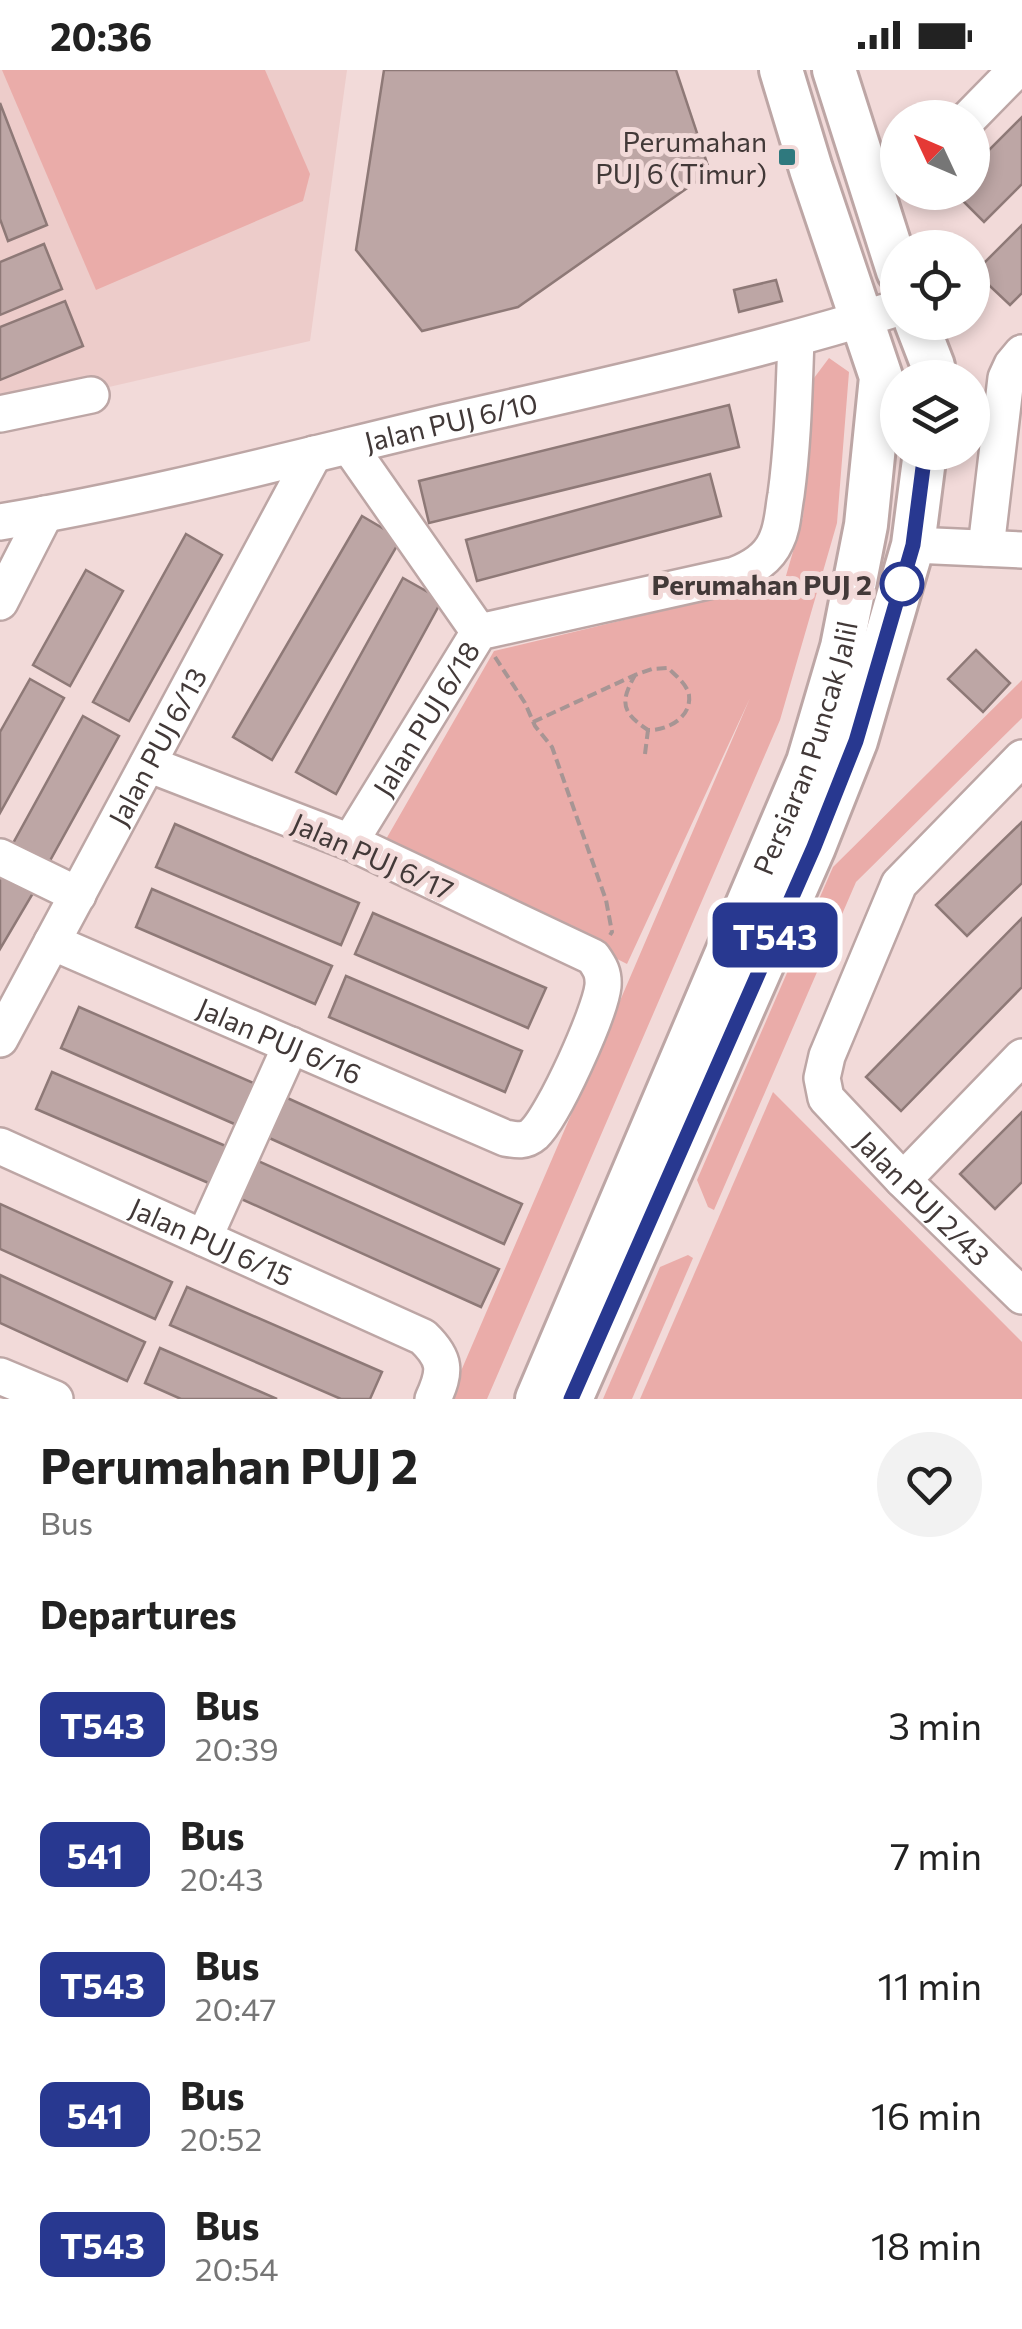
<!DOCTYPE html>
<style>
:root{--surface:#fff;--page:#f2f2f2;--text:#222;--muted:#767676}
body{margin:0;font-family:Commissioner,sans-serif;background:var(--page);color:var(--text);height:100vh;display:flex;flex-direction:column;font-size:38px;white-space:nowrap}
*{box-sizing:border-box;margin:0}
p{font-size:32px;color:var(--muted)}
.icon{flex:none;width:55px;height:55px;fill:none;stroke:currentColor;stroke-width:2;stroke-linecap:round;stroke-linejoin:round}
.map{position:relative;height:1329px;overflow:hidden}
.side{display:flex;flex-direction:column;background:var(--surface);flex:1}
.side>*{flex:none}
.badge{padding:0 20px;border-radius:15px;font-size:35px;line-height:65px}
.needle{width:65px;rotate:314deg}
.fabs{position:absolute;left:880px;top:30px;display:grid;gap:20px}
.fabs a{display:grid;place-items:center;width:110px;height:110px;border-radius:50%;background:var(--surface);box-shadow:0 5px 15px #0003;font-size:50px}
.map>.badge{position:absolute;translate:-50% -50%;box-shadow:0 0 0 5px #fff}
h2{padding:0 40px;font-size:38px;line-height:90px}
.round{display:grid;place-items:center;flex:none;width:105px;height:105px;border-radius:52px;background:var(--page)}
.overview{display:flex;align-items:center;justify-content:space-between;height:170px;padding:0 40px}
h1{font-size:48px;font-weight:700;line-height:75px}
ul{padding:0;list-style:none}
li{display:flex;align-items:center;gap:30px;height:130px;padding:0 40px}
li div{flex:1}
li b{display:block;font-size:38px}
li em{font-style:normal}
li .badge{min-width:110px;font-weight:700;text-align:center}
.status{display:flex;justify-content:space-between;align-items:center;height:70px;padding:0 50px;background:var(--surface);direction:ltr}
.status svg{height:28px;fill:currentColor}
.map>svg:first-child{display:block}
.built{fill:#edccca}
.green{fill:#eaaca9}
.building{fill:#bda6a5;stroke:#8e7977;stroke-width:2.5}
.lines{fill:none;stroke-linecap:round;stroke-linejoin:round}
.minor-casing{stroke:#bda6a5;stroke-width:40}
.major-casing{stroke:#bda6a5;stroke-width:48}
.path{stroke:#a79594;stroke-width:4;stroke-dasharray:10 5;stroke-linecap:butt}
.minor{stroke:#fff;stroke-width:35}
.major{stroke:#fff;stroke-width:42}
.line-casing{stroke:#fff;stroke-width:22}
.line{stroke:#283890;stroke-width:15}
.poi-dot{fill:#2f797e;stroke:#f2dad9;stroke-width:4}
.stop-dot{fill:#fff;stroke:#283890;stroke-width:5}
.labels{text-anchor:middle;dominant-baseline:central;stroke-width:10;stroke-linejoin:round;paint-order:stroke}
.poi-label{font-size:28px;fill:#423938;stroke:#f2dad9;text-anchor:end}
.street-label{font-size:28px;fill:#423938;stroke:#f2dad9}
.stop-label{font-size:28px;font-weight:bold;fill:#423938;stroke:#f2dad9;text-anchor:end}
</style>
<div class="status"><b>20:36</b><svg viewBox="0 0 49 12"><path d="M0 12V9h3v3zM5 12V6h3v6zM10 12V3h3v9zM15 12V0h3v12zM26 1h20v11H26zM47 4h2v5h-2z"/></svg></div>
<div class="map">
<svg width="1022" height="1329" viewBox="0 0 1022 1329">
<rect width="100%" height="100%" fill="#f2dad9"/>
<!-- built -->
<polygon class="built" points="0,0 347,0 310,271 0,342"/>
<!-- green -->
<g class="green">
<polygon points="2,0 265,0 310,104 303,131 96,220"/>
<polygon points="829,288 849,302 837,453 780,650 487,1329 449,1329 750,628 627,894 385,771 494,581 773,514 779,530 803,447 814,308"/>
<polygon points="1022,610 1022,648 856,812 714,1140 708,1137 697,1110 833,797"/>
<polygon points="773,1022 1022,1272 1022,1329 640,1329"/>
<polygon points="688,1185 693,1188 632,1329 603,1329 660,1197"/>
</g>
<!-- building -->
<g class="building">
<polygon points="384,0 676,0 710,102 518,237 422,261 356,180"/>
<polygon points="0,33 47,155 8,171 0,149"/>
<polygon points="1022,47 1022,114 984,152 954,122 972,122 972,97"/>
<polygon points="1022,155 1022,223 1010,235 975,202"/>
<polygon points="44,174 62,219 0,245 0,192"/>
<polygon points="776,210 782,231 739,242 734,220"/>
<polygon points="65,231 83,276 0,310 0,257"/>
<polygon points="729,335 739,377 429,453 419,411"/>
<polygon points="710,404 721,446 477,511 466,470"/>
<polygon points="362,446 401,469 272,690 233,667"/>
<polygon points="186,464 222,485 129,651 93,632"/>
<polygon points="86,500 123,521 70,616 33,595"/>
<polygon points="403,508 442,530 336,724 296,702"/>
<polygon points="976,580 1010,613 983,642 948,609"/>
<polygon points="30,609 64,628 0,743 0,662"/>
<polygon points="83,646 119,666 47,796 11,777"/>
<polygon points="1022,752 1022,813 967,866 936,835"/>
<polygon points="175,754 359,833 341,875 156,797"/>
<polygon points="0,790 39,813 0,879"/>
<polygon points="152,819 332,896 315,934 136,857"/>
<polygon points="373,843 546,918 528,958 355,884"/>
<polygon points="1022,848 1022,917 901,1041 866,1007"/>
<polygon points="346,906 522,981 505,1022 329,947"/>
<polygon points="79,937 258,1015 239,1056 61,978"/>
<polygon points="52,1002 228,1077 211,1114 36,1039"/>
<polygon points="274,1022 522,1134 504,1174 256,1062"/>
<polygon points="1022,1042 1022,1112 995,1139 960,1104"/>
<polygon points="245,1085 499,1199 481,1237 228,1123"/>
<polygon points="0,1134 172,1212 155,1249 0,1179"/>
<polygon points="0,1205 145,1272 127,1311 0,1253"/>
<polygon points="187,1217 382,1302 370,1329 341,1329 170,1255"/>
<polygon points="160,1278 277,1329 181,1329 145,1313"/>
</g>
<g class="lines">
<!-- minor casing -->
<g class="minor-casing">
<g id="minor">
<polyline points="969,48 1016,0"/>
<polyline points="0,344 91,325"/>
<polyline points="349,376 479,562"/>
<path id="s1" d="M0 452C149 427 296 388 443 353 595 318 748 285 898 238"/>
<polyline points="913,475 1022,480"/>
<polyline points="986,478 1006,308 1012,295 1022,283"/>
<polyline points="0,532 45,444"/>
<path id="s2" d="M1022 688 899 814 827 986 822 1008 826 1028 903 1110 1022 1226"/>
<path id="s3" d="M350 772 479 562 735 505C752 498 768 489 776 471 783 457 783 441 786 425 793 374 794 321 796 269"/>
<polyline points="0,787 78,825"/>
<path id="s4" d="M52 872 505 1068C516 1070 525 1072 534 1064 554 1045 600 943 603 916 604 903 600 897 593 887L350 772 148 694"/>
<path id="s5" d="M0 969 314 384"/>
<path id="s6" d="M0 1076 423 1267C446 1289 446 1301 433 1329"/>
<polyline points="903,1110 1022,987"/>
<polyline points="204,1168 291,975"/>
<polyline points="0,1306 55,1329"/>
</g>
</g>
<!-- major casing -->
<g class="major-casing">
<g id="major">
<polyline points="834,0 898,201"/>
<polyline points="916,252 933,296 932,308"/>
<path id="s7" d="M537 1329 808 692 842 577 866 455 881 307 811 99 781 0"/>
<polyline points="571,1329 814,777 856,671 913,475 925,382"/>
</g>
</g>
<!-- path -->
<g class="path">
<polyline points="495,587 525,633 535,656 552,677 606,830 612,862 610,865"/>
<path d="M533 652 635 605 652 599 668 598C675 605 687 614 689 625 692 648 666 661 648 660 621 642 620 632 635 605"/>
<polyline points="645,684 648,660"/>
</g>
<!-- minor -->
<use href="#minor" class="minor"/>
<!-- major -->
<use href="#major" class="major"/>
</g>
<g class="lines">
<!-- line casing -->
<g class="line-casing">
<polyline id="line" points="571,1329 814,777 856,671 913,475 925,382"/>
</g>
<!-- line -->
<use href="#line" class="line"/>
</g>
<!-- markers -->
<rect class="poi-dot" x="777" y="77" width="20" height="20" rx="5"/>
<circle class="stop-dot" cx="902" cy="514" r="20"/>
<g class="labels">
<!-- poi labels -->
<g class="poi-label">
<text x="767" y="71">Perumahan<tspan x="767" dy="32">PUJ 6 (Timur)</tspan></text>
</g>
<!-- street labels -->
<g class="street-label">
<text stroke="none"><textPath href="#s1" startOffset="462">Jalan PUJ 6/10</textPath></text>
<text stroke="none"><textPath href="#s3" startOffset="145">Jalan PUJ 6/18</textPath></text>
<text stroke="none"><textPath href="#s5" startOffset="332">Jalan PUJ 6/13</textPath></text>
<text stroke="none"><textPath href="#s7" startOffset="705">Persiaran Puncak Jalil</textPath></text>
<text transform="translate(373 786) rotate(24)">Jalan PUJ 6/17</text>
<text stroke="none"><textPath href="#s4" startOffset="248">Jalan PUJ 6/16</textPath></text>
<text stroke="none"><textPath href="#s2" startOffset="545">Jalan PUJ 2/43</textPath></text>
<text stroke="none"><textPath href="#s6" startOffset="232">Jalan PUJ 6/15</textPath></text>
</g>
<!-- stop labels -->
<g class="stop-label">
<text x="872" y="514">Perumahan PUJ 2</text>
</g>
</g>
</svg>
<div class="fabs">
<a><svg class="needle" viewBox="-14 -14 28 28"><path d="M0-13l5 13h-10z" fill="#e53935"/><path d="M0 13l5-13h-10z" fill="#767676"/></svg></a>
<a><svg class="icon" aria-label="locate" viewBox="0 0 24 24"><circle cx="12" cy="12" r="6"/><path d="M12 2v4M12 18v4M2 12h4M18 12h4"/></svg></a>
<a><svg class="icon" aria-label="layers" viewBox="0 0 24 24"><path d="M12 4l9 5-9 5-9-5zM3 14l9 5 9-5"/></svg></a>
</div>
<b class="badge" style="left:775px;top:865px;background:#283890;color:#fff">T543</b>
</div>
<section class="side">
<div class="overview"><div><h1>Perumahan PUJ 2</h1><p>Bus</p></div><a class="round"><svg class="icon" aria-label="heart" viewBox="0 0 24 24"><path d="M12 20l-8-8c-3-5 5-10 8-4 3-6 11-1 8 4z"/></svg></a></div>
<h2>Departures</h2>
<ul>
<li><span class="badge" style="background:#283890;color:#fff">T543</span><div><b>Bus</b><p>20:39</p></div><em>3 min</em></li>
<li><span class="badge" style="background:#283890;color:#fff">541</span><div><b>Bus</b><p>20:43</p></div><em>7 min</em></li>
<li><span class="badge" style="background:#283890;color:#fff">T543</span><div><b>Bus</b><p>20:47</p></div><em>11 min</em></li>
<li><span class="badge" style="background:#283890;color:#fff">541</span><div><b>Bus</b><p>20:52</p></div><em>16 min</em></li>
<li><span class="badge" style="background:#283890;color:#fff">T543</span><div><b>Bus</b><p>20:54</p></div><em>18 min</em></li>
</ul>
</section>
